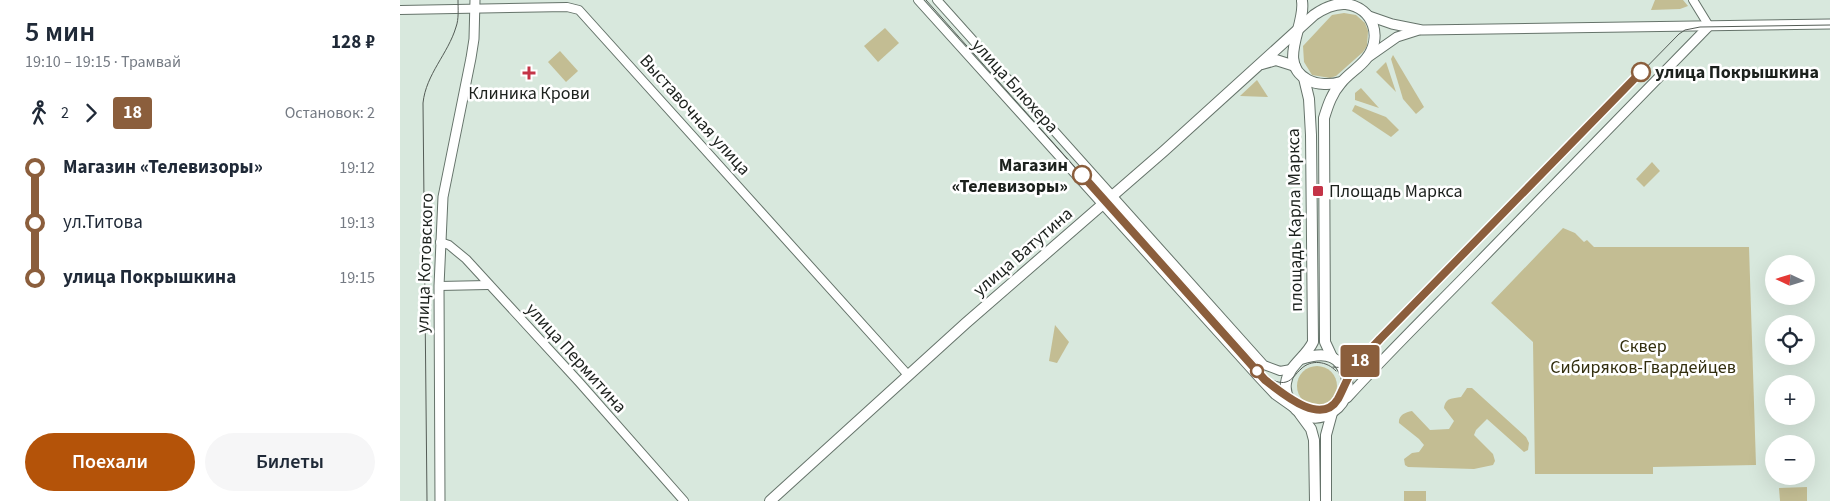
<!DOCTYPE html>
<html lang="ru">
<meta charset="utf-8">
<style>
:root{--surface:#fff;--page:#f6f6f7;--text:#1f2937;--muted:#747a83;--accent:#b45309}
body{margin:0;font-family:"Source Sans 3",sans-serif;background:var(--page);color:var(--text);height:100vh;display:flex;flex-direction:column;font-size:19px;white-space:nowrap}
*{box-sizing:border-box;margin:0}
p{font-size:16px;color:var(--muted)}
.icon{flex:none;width:28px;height:28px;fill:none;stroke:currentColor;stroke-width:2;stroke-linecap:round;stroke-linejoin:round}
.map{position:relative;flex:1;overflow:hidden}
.side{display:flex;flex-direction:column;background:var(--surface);width:400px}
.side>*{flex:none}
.badge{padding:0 10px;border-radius:4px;font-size:18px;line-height:32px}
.needle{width:32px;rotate:274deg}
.fabs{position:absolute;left:1365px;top:255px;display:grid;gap:10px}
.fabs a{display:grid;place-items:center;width:50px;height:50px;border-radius:50%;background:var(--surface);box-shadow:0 5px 20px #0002;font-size:25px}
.map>.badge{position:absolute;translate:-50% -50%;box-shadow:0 0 0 2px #fff}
.legs{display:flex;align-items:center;gap:8px;height:55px;padding:0 25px;font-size:16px}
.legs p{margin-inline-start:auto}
.summary{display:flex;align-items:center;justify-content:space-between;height:85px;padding:0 25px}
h1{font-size:28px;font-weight:600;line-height:38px}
.action{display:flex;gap:10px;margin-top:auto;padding:10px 25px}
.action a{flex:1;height:58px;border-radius:30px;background:var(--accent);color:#fff;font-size:20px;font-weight:600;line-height:58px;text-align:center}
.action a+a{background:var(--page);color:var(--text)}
ul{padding:0 25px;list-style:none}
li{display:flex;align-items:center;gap:18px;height:55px;font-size:19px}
li i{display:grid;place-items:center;width:8px;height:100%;margin:0 6px;background:currentColor}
li i::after{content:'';width:12px;height:12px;margin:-6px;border:4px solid;border-radius:50%;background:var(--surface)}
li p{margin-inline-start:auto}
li:first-child i{background:linear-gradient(#0000 50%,currentColor 0)}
li:last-child i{background:linear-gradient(currentColor 50%,#0000 0)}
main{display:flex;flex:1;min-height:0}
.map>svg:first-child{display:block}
.green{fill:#c3bd93}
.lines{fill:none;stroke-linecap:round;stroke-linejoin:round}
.tertiary-casing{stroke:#65736a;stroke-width:10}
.secondary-casing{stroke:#65736a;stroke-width:11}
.primary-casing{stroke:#65736a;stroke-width:12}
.tertiary{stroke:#fff;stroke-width:8}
.secondary{stroke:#fff;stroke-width:9}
.primary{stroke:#fff;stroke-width:10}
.tram{stroke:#545c56;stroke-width:1}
.line-1-casing{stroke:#fff;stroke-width:11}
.line-1{stroke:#8b5e3c;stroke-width:8}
.stop-1-dot{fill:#fff;stroke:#8b5e3c;stroke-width:2.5}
.poi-dot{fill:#c43447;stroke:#fff;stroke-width:2}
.labels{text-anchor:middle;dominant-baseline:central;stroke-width:5;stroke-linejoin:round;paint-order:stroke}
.stop-label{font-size:18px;font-weight:bold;fill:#1c211d;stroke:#fff;text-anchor:start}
.street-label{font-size:18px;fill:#1c211d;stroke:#fff}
.poi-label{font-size:18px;fill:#1c211d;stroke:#fff}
.park-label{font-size:18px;fill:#322e0e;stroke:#fff}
</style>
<main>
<section class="side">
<div class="summary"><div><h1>5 мин</h1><p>19:10 – 19:15 · Трамвай</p></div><b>128 ₽</b></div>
<div class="legs"><svg class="icon" aria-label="walk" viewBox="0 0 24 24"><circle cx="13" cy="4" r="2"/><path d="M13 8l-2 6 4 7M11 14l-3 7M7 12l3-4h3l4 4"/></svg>2<svg class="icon" aria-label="forward" viewBox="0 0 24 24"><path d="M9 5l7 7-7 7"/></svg><b class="badge" style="background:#8b5e3c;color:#fff">18</b><p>Остановок: 2</p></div>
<ul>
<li><i style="color:#8b5e3c"></i><b>Магазин «Телевизоры»</b><p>19:12</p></li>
<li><i style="color:#8b5e3c"></i><span>ул.Титова</span><p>19:13</p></li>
<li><i style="color:#8b5e3c"></i><b>улица Покрышкина</b><p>19:15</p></li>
</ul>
<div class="action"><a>Поехали</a><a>Билеты</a></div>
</section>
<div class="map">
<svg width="1430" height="501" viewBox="0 0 1430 501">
<rect width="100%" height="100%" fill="#d8e8dd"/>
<!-- green -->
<g class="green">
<polygon points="1255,0 1283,0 1288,6 1280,9 1251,10"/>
<polygon points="944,13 956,15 965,23 968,31 967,46 963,52 936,76 930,78 912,75 904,62 903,46 932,15"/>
<polygon points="485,28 499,43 478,62 464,46"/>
<polygon points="160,51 178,71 166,82 148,62"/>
<polygon points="993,55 1024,107 1016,114 1003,99 991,59"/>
<polygon points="986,62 996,92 976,72"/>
<polygon points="857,80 868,97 840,96"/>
<polygon points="961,88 979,108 955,100 955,93"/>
<polygon points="955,105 986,117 999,130 991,137 952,111"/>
<polygon points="1252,162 1260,171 1244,187 1236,179"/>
<polygon points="1163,228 1175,233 1184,242 1187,240 1194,247 1349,247 1356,465 1253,467 1253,474 1135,474 1133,342 1091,303"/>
<polygon points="655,325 669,342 657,363 649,361"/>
<circle cx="917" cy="386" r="20"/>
<path d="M1067 388H1072L1126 437 1129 443 1128 450 1124 452 1087 419 1076 430 1074 435 1093 454 1095 461 1093 465 1074 469 1008 467 1005 465 1004 459 1012 453 1019 452 1024 445 1019 439 999 423C998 416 1005 412 1012 411L1030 430 1049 429 1054 421 1044 408C1046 397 1052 399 1061 397Z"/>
<polygon points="1407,487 1407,501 1380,501 1379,488"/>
<rect x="1004" y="491" width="22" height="10"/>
</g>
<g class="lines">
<!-- tertiary casing -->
<g class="tertiary-casing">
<g id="tertiary">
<polyline points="518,0 859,378 875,395 892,407"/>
<polyline points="537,0 864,365 880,371 891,369"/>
<polyline points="1293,0 1309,26"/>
<polyline points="0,10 167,7 179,10 508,375"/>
<polyline points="40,242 49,245 66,259 179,382 284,501"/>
<polyline points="39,286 88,285"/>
</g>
</g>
<!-- secondary casing -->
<g class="secondary-casing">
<g id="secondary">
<polyline points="969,16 992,24 1022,30 1430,24"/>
<polyline points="967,58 997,37 1019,30"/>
<polyline points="938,361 956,365 975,365"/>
<path d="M947 398C988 353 1031 311 1074 267 1152 187 1230 106 1309 26"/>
<polyline points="40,501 39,286 43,197 71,58 74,39 75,0"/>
</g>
</g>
<!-- primary casing -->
<g class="primary-casing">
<g id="primary">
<path d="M902 1C906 26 876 63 908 80 917 85 931 85 941 82"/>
<polyline points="862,64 876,60 895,66"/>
<path d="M901 359C913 355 931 351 940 364 968 403 910 440 890 401 887 396 885 389 886 383 888 366 906 357 913 342L911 135 909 99 904 78"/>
<polyline points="900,414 911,429 914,440 915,501"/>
<path d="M370 501 566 323 764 151 914 15C924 8 934 3 946 4 974 8 983 38 966 59 959 68 948 74 941 83 932 93 928 105 924 118L925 342 932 357"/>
<polyline points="926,501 926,435 932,413"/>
</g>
</g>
<!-- tertiary -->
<use href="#tertiary" class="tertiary"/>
<!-- secondary -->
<use href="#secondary" class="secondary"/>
<!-- primary -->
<use href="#primary" class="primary"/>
<!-- tram -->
<g class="tram">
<path d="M526 0 865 381C882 393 921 427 938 399 944 388 948 375 956 365 963 356 972 348 980 339L1279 34 1285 30 1300 27 1430 25"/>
<path d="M933 367C943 368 950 368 957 360"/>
<path d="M867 378C873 380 880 384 886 382 893 380 896 373 901 369 911 359 927 361 936 371"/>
<path d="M27 501 23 103C26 74 48 54 56 27 59 19 58 9 58 0"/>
</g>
</g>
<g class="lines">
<!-- line-1 casing -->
<g class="line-1-casing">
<path id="line-1" d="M682 175 865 380C882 393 921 427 938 399 944 388 948 375 956 365 963 356 972 348 980 339L1241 72"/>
</g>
<!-- line-1 -->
<use href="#line-1" class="line-1"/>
</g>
<!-- markers -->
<g class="stop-1-dot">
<circle cx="1241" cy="72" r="9"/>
<circle cx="682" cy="175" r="9"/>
<circle cx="857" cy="371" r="6"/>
</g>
<g class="poi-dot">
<path d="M126.5 65.5h5v5h5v5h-5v5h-5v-5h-5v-5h5z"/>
<rect x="912" y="185" width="12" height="12" rx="2.5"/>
</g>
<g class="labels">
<!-- stop labels -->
<g class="stop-label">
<text x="1255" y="72">улица Покрышкина</text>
<text x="668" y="165" text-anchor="end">Магазин<tspan x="668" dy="21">«Телевизоры»</tspan></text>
</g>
<!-- street labels -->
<g class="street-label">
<text transform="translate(615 86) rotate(48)">улица Блюхера</text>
<text transform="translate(295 115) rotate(48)">Выставочная улица</text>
<text transform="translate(895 220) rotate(-91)">площадь Карла Маркса</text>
<text transform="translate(623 252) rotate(-41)">улица Ватутина</text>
<text transform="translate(25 263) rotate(-88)">улица Котовского</text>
<text transform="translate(176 358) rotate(48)">улица Пермитина</text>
</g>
<!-- poi labels -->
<g class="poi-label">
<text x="129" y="93">Клиника Крови</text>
<text x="929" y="191" text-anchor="start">Площадь Маркса</text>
</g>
<!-- park labels -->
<g class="park-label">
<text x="1243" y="346">Сквер<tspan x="1243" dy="21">Сибиряков-Гвардейцев</tspan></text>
</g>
</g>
</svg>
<div class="fabs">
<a><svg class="needle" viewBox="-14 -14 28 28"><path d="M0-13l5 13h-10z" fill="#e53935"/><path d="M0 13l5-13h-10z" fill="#747a83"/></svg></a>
<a><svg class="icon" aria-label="locate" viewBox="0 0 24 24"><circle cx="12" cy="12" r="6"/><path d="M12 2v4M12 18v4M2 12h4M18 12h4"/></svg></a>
<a>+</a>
<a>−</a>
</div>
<b class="badge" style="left:960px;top:361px;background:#8b5e3c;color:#fff">18</b>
</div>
</main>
